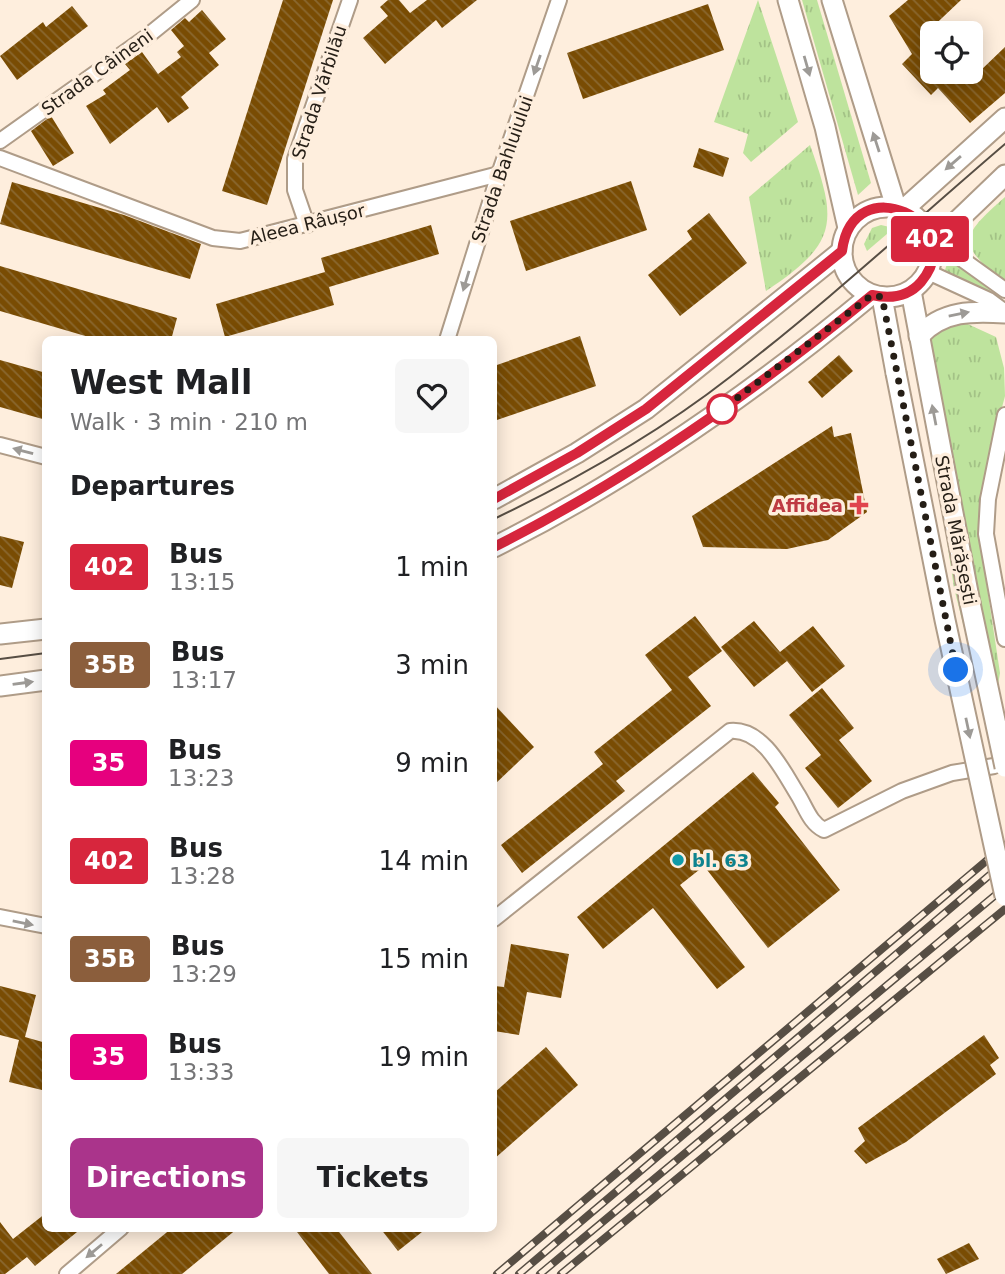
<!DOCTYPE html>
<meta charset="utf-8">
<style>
:root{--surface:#fff;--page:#f6f6f6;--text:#202124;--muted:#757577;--accent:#aa348b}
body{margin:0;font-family:"DejaVu Sans",sans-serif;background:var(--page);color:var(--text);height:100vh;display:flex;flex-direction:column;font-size:26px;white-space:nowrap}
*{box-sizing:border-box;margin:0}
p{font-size:23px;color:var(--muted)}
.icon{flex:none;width:38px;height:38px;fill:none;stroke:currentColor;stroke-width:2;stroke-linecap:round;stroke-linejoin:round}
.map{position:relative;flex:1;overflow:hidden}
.sheet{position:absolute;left:42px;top:336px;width:455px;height:896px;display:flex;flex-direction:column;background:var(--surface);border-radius:10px;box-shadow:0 4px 18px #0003}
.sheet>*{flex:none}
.badge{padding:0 14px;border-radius:5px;font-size:24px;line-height:46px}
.tools{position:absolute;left:920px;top:21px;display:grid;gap:14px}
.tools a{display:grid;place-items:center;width:63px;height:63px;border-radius:10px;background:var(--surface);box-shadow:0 4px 18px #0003;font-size:35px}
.you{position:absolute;width:35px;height:35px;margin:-18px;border:5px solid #fff;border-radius:50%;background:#1a73e8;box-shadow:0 0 0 10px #1a73e833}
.map>.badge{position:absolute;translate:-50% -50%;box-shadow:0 0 0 4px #fff}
h2{padding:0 28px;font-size:26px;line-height:63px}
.round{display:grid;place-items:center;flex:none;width:74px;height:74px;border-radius:10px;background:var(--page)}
.summary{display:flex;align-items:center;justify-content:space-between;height:119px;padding:0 28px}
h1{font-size:33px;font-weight:800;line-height:52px}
.button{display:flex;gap:14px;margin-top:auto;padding:14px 28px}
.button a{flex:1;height:80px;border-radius:10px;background:var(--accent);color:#fff;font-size:28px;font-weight:800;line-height:80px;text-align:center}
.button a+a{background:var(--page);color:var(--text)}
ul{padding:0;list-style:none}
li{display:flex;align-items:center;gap:21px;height:98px;padding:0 28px}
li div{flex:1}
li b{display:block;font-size:26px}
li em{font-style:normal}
li .badge{min-width:77px;font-weight:700;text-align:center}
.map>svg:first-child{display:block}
.grass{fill:url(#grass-tufts)}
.building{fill:url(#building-back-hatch)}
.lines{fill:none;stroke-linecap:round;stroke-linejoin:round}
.minor-casing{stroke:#af9c88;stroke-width:18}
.secondary-casing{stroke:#af9c88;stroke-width:23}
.minor{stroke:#fff;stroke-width:14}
.secondary{stroke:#fff;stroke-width:19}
.tram{stroke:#574e44;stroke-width:2}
.rail-casing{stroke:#574e44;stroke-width:8}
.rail{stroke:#feeedd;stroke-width:5;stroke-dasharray:16;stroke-linecap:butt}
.secondary-bridge-casing{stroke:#af9c88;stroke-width:23;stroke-linecap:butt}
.secondary-bridge{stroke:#fff;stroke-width:19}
.oneway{fill:#9d9a96}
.line-casing{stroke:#fff;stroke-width:16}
.line{stroke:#d7263d;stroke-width:10}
.walk{stroke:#251e16;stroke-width:7;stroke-dasharray:0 12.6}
.stop-dot{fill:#fff;stroke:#d7263d;stroke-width:3.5}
.health-dot{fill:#e0444e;stroke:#feeedd;stroke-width:2.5}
.culture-dot{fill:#0f9aa8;stroke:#feeedd;stroke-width:2.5}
.labels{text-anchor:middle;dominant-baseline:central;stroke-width:7;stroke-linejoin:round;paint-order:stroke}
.street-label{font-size:18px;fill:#251e16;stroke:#feeedd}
.health-label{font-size:18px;font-weight:bold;fill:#be3a42;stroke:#feeedd;text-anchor:end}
.culture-label{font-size:18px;font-weight:bold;fill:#0d838f;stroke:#feeedd;text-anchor:start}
</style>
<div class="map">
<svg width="1005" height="1274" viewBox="0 0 1005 1274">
<defs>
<pattern id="grass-tufts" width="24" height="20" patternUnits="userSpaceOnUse" patternTransform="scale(1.75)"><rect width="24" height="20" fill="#bee39d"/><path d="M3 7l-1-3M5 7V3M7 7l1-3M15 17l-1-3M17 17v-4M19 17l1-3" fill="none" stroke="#a3c286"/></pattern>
<pattern id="building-back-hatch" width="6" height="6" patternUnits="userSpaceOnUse" patternTransform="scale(1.75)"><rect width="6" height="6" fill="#794c03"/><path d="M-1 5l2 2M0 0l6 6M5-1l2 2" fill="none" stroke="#8a6830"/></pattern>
</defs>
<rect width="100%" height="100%" fill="#feeedd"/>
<!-- grass -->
<g class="grass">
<polygon points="758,0 798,122 751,162 743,153 748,134 714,122"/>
<polygon points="802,0 817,0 871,183 858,195"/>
<path d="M810 145C838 223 838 243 766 291L749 197Z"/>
<path d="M1005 197V283C956 243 960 237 1005 197Z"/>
<polygon points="881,225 894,228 867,251 864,244 872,228"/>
<polygon points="949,258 1000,298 944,273"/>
<polygon points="959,320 996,337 1004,368 1005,396 986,468 979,534 1000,673 997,691 983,689 976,675 954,588 918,346 935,325"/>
</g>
<!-- building -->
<g class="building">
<polygon points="283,0 333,0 267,205 222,191"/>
<polygon points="388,0 399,0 410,13 427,0 477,0 442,28 436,20 385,64 363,38 388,16 380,7"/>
<polygon points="908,0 961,0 923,36 933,47 933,72 979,72 1005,47 1005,93 970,123 938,88 931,95 902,64 912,54 889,16"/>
<polygon points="708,4 724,50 583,99 567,53"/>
<polygon points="72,6 88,26 17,80 0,56 43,22 46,27"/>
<polygon points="202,10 226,39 209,53 219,65 181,97 189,108 168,123 157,107 110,144 86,106 106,94 103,90 130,70 125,64 142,52 158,74 181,57 177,52 184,46 171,30 185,18 189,22"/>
<polygon points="51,116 74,153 53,166 31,131"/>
<polygon points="699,148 729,158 723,177 693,167"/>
<polygon points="631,181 647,230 526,271 510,221"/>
<polygon points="12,182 124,215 201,244 190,279 0,224"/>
<polygon points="709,213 747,263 680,316 648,275 692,239 687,231"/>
<polygon points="431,225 439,254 329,287 334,305 225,337 216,304 325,272 321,258"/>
<polygon points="0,266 177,318 171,340 99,340 0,311"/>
<polygon points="580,336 596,386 494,421 494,366"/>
<polygon points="839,355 853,371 822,398 808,382"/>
<polygon points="0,360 46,373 46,420 0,407"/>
<polygon points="832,426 834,437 851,433 867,512 828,540 787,549 703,547 692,516"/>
<polygon points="0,536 24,542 12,588 0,585"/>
<polygon points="695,616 722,651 688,677 711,706 616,781 625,791 522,873 501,845 603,764 594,752 672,690 645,655"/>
<polygon points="754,621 780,652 813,626 845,666 812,692 787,661 754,687 721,647"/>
<polygon points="822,688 854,728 839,740 872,781 838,808 805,768 821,755 789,715"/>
<polygon points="494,704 534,747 494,785"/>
<polygon points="753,772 779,803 775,807 840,890 768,948 704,866 680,885 745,967 717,989 653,908 603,949 577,917"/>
<polygon points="511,944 569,954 561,998 527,992 519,1035 494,1031 494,986 504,987"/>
<polygon points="0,986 36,995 25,1037 46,1043 46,1091 9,1082 19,1040 0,1035"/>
<polygon points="984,1035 999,1058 990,1065 996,1074 906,1142 866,1164 854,1151 865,1141 858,1128"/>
<polygon points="546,1047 578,1085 494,1159 494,1093"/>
<polygon points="46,1213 46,1228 82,1228 35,1266 27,1257 5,1274 0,1274 0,1222 13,1239"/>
<polygon points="172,1228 238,1228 182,1274 116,1274"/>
<polygon points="294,1228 336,1228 372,1274 329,1274"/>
<polygon points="380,1228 427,1228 398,1251"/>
<polygon points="969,1243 979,1259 946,1274 937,1259"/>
</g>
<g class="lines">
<!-- minor casing -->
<g class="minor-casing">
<g id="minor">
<polyline points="0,141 145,38 192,0"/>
<polyline points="0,158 213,238 240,241 499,174"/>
<polyline points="307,225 295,190 295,159 350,0"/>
<polyline points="932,249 959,257 1005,290"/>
<polyline points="928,272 989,300 1005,312"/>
<polyline points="447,340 499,174 559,0"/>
<polyline points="1005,415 988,499 986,534 1005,639"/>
<polyline points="0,445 46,457"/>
<polyline points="0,917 46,926"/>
<path d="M494 919 730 731C763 728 783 771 798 795 806 808 810 823 824 830L902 791 952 773 994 766 1005 759"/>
<polyline points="67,1274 121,1228"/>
</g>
</g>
<!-- secondary casing -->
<g class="secondary-casing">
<g id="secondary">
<polyline points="788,0 825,127 848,228"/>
<polyline points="832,0 896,207"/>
<circle cx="887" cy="252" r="45"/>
<polyline points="903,210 1005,118"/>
<polyline points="932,245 1005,175"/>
<polyline points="911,291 970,603"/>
<polyline points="882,297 896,373"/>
<path d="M919 336C943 310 973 311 1005 313"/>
<polyline points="494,499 577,453 646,409 842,251"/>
<path d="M494 547C630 479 754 392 871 295"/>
<polyline points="0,634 46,629"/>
<polyline points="0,686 46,680"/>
</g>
</g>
<!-- minor -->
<use href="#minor" class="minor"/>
<!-- secondary -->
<use href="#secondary" class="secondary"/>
<!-- tram -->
<g class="tram">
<path d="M494 519C573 481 661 431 730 377 825 304 914 222 1005 144"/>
<polyline points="0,659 46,653"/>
</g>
<!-- rail casing -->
<g class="rail-casing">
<g id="rail">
<polyline points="497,1274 1005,845"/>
<polyline points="519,1274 1005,862"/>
<polyline points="540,1274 1005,887"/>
<polyline points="561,1274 1005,909"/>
</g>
</g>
<!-- rail -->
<use href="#rail" class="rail"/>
<!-- secondary-bridge casing -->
<g class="secondary-bridge-casing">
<g id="secondary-bridge">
<polyline points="896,373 945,620 1005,896"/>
<polyline points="970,603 1005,767"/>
</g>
</g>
<!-- secondary-bridge -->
<use href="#secondary-bridge" class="secondary-bridge"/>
</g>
<!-- one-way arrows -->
<defs><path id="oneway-solid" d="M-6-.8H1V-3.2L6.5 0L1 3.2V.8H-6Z" transform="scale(1.75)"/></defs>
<g class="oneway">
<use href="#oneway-solid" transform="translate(537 65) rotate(109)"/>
<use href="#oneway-solid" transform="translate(807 66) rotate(74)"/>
<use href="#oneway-solid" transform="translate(876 142) rotate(-108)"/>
<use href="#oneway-solid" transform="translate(953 163) rotate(139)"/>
<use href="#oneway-solid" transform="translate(466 281) rotate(107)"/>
<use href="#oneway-solid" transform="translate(959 314) rotate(-11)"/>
<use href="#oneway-solid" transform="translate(934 415) rotate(-101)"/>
<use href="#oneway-solid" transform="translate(23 451) rotate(-165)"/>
<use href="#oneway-solid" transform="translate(23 683) rotate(-8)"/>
<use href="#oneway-solid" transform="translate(968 728) rotate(78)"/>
<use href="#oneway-solid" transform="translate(23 923) rotate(11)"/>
<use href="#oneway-solid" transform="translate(94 1251) rotate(140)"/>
</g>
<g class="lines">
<!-- line casing -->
<g class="line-casing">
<path id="line" d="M494 499 577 453 646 409 842 251C853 166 971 222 921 282 908 297 890 299 872 295 754 392 630 479 494 547"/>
</g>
<!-- line -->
<use href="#line" class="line"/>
<!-- walk -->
<polyline class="walk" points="722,409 720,411 872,295 882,297 956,670"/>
</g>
<!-- markers -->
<circle class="stop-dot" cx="722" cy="409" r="14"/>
<path class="health-dot" d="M855.5 494.5h7v7h7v7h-7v7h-7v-7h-7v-7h7z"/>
<circle class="culture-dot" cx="678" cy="860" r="7"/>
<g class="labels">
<!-- street labels -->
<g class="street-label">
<text transform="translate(97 72) rotate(-36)">Strada Câineni</text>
<text transform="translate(319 92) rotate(-72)">Strada Vărbilău</text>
<text transform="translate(502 169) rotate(-71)">Strada Bahluiului</text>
<text transform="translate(307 224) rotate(-14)">Aleea Râușor</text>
<text transform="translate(956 530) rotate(79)">Strada Mărășești</text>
</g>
<!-- health labels -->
<g class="health-label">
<text x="843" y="505">Affidea</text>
</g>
<!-- culture labels -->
<g class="culture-label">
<text x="692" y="860">bl. 63</text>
</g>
</g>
</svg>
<div class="tools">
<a><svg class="icon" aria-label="locate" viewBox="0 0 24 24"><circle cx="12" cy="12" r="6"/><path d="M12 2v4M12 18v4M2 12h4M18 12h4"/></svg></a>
</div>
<div class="you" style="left:956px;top:670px"></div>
<b class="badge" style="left:930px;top:239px;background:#d7263d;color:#fff">402</b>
<section class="sheet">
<div class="summary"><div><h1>West Mall</h1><p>Walk · 3 min · 210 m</p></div><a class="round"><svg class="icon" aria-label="heart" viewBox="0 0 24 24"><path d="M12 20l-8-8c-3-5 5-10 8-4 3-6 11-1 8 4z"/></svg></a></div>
<h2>Departures</h2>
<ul>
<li><span class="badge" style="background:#d7263d;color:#fff">402</span><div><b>Bus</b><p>13:15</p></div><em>1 min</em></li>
<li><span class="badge" style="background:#8b5e3c;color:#fff">35B</span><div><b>Bus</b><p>13:17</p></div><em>3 min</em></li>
<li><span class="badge" style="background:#e6007e;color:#fff">35</span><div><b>Bus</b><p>13:23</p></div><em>9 min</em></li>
<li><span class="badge" style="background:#d7263d;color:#fff">402</span><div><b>Bus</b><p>13:28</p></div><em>14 min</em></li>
<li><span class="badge" style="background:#8b5e3c;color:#fff">35B</span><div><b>Bus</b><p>13:29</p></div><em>15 min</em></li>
<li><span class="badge" style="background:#e6007e;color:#fff">35</span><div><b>Bus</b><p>13:33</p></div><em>19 min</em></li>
</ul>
<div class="button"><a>Directions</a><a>Tickets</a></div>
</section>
</div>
